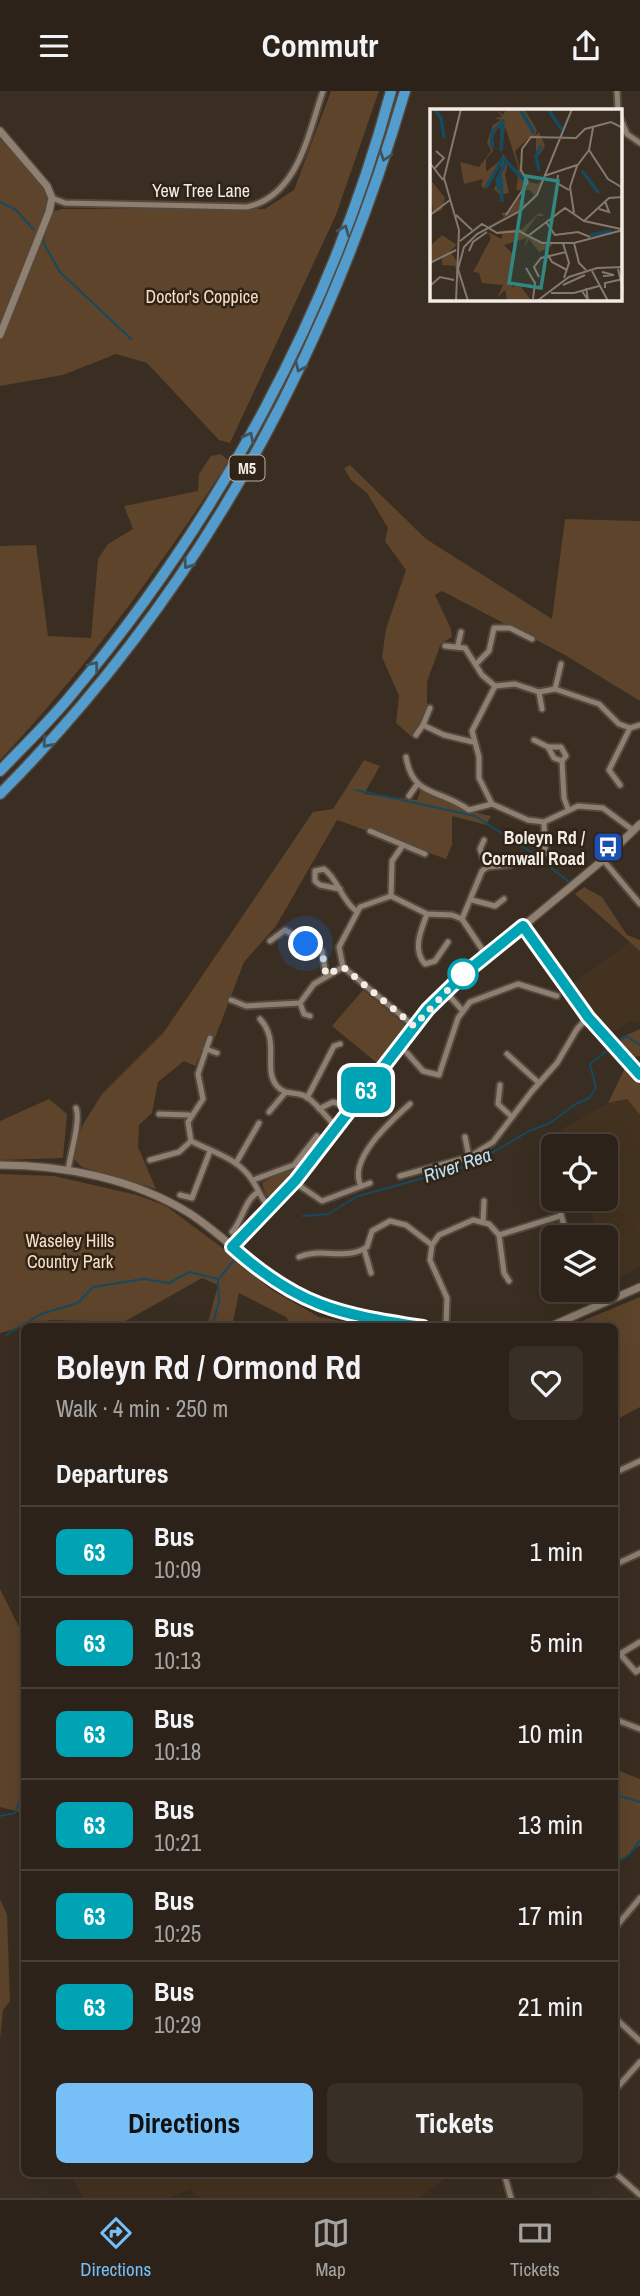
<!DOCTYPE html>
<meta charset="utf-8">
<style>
:root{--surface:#2c2219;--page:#382f26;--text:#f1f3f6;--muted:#a6a4a2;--line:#483f38;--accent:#76c0f7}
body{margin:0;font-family:"Archivo Narrow",sans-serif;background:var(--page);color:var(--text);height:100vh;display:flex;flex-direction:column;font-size:26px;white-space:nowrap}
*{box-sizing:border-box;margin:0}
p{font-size:23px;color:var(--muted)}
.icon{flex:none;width:38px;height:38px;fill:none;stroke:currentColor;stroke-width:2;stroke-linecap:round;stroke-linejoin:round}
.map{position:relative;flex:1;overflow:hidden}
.drawer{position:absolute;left:21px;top:1232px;width:597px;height:854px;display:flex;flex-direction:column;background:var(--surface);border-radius:10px;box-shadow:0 7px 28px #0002,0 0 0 2px var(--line)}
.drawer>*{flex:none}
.badge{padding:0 14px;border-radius:10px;font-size:24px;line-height:46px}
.tools{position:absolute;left:541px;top:1043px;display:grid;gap:14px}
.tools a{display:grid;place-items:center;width:77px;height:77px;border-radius:10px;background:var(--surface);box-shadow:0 7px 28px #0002,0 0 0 2px var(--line);font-size:35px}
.you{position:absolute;width:35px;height:35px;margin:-18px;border:5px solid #fff;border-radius:50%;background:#1a73e8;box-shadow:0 0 0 10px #1a73e833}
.map>.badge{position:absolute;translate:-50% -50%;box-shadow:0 0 0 4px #fff}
h2{padding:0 35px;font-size:26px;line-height:63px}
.round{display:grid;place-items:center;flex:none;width:74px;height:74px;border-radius:10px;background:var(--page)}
.overview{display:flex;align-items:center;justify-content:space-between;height:119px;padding:0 35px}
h1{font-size:33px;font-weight:800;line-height:52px}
.cta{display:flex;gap:14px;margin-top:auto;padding:14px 35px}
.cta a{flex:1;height:80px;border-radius:10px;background:var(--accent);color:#111;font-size:28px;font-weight:800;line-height:80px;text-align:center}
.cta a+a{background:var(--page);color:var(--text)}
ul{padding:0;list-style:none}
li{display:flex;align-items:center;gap:21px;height:91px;padding:0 35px;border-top:2px solid var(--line)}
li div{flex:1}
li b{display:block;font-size:26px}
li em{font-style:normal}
li .badge{min-width:77px;font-weight:700;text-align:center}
header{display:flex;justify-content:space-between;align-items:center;height:91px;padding:0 35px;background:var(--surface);font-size:32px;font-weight:800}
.tabs{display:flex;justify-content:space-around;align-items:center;height:98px;border-top:2px solid var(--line);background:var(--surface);font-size:19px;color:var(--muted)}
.tabs a{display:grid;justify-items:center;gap:4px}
.tabs .on{color:var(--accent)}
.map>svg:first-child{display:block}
.built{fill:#433220}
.green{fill:#5d442a}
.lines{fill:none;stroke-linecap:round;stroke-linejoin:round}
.stream{stroke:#154a61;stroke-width:2}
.minor-casing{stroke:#54493e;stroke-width:9}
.tertiary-casing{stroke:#54493e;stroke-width:10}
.motorway-casing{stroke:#54493e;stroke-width:13}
.minor{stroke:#8e7f70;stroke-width:5}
.tertiary{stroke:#8e7f70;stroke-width:7}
.motorway{stroke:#529dcd;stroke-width:10}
.oneway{stroke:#3d5460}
.line-casing{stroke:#fff;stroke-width:16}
.line{stroke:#00a3b4;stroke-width:10}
.walk{stroke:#f4ece4;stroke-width:7;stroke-dasharray:0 12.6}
.stop-dot{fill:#fff;stroke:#00a3b4;stroke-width:3.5}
.labels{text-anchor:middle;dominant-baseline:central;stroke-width:5;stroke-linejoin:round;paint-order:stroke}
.shield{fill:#2f2417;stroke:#b9b0a6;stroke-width:2}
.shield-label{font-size:16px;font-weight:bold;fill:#f4ece4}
.street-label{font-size:18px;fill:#f4ece4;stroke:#2f2417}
.park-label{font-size:18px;fill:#f8dec3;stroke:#2f2417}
.poi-label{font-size:18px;font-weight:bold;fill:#f4ece4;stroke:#2f2417;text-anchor:end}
.water-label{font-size:19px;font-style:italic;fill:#bee1f4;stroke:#2f2417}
.inset-river{fill:none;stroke:#154a61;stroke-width:3.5}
.inset-road{fill:none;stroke:#84796f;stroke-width:2}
.view{fill:#318880;fill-opacity:0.15;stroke:#318880;stroke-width:3.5}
.inset-edge{fill:none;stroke:#f4ece4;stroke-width:3.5}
</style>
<header><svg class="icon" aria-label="menu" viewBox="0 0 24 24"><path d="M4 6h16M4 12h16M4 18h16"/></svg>Commutr<svg class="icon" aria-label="share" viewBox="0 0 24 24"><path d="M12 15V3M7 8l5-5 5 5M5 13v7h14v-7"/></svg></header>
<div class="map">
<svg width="640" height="2107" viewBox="0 0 640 2107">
<rect width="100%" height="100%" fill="#3a2d21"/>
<!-- built -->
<g class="built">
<polygon points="630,851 640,860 640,932 631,930 610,942 570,894"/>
<polygon points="627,1008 640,1024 640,1176 611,1191 606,1184 606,1146 598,1146 588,1108 606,1108 606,1055 567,1055 560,1039 608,1012"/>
<polygon points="439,2082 443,2089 419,2107 199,2107 191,2098 168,2107 84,2107 69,2083"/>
</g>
<!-- green -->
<g class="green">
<polygon points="331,0 379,0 336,124 230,352 219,349 147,272 116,263 63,284 0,295 0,48 50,101 50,121 62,118 265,118 294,99"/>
<path d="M221 363 229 370C160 476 87 577 0 669V455L36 454 48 545 91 547 98 468 108 453 133 438 124 415 198 400 199 383 211 365Z"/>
<polygon points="350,374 426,448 552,528 565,428 640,430 640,610 565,564 442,500 435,504 451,538 452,546 441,552 427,591 427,618 413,647 396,632 399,605 382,566 386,538 406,479 385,450 388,437 367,402 351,389 344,377"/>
<polygon points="364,669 380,675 364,703 417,709 421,698 469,720 491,725 486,734 452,725 452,754 446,768 337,729 276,835 244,871 215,947 207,946 195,975 184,970 158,991 152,1022 139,1034 138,1056 156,1098 82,1076 73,1067 82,1035 102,1003 164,941 313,721 333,718"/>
<polygon points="584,796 602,806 627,844 640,849 640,860 575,803"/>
<polygon points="363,899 408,936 377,972 332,935"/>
<polygon points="640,938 640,965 633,966 619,955 620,947"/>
<polygon points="625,977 640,993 640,1024 627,1008 608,1012"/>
<polygon points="49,1008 67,1023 63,1067 0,1069 0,1030"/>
<polygon points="326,1041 299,1082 275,1106 266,1105 262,1092 298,1073"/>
<polygon points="0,1083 54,1085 137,1104 166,1115 240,1170 269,1197 319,1226 368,1235 292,1235 286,1226 239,1202 232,1235 207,1235 218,1194 202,1187 124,1231 50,1229 0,1242"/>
<polygon points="640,1206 640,1316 614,1330 614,1236 561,1235 582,1230"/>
<polygon points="0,1498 24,1546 24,1722 0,1716"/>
<polygon points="614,1678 640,1688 640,1754 622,1768 614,1766"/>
<polygon points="0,1808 7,1824 10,1910 3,1919 0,1949"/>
</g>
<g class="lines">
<!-- stream -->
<g class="stream">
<polyline points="0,111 16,119 34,139"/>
<polyline points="44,145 43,151 60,181 131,248"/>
<polyline points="356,699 475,725 534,763 569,791"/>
<polyline points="617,952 626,945 640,954"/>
<polyline points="303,1125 328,1123 358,1105 472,1074 529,1040 550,1032 574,1014 589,1007 596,997 590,973 613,955"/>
<polyline points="212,1236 219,1210 218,1188"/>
<polyline points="6,1244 41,1223 78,1212 93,1196 144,1188 169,1192 189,1181 219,1188 233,1170"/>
<polyline points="614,1703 640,1711"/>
<polyline points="0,1725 15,1722 24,1700"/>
<polyline points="614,1773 629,1764 640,1749"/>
</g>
<!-- minor casing -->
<g class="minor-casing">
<g id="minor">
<polyline points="617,0 618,19"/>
<polyline points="621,29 627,43 640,52"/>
<path d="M52 107 65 112 247 116C298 105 308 43 323 0"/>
<polyline points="458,554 461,541"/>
<polyline points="445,555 465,557 482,584 495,595 515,593 539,601 555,598 599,613 619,633 630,637 640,634"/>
<polyline points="476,573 489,560 494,537 510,537 532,548"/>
<polyline points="495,595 472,640 479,666 479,687 492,713 528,729 544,731 578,715 603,717 634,740"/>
<polyline points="555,598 561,573"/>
<polyline points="539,601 542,618"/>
<polyline points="430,617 423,634 444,644 473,651"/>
<polyline points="416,644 423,634"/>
<polyline points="534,649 548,656 554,667 562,670 564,707 568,718"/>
<polyline points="548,656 561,656 566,665 562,670"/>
<path d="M406 666C413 707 439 697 469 719L492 713"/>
<polyline points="620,694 609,679 630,637"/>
<polyline points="409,705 416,695"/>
<polyline points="544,731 545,762 572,772"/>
<polyline points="370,740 425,763"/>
<polyline points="484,749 480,758 487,776"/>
<polyline points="603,769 640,813"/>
<polyline points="487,776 510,774"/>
<path d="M340 798 320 794 315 790V780L324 778C338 788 340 807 356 820"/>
<polyline points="391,805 392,770 403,754"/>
<polyline points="472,809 495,815 504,808"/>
<path d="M427 823C421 839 412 859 425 873L435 870 448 851"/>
<polyline points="462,828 482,780 487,776"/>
<polyline points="270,850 285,839 322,860 326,884"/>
<polyline points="445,900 462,919"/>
<polyline points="231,909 246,915 300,912 314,893 343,876"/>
<polyline points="300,912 304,923 310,925"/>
<path d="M260 928C281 951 262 977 277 995 285 1005 296 1000 307 1006 318 1014 328 1028 338 1038"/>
<polyline points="414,935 343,876 339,856 360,816 391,805 427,823 452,824 462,828 486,864"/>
<path d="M210 947 198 983 203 1008 188 1031 191 1050C212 1061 238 1067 252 1089 259 1099 261 1108 270 1117"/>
<polyline points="206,958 217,962"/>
<polyline points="407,962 423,980 439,984 458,927 470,911 518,893 557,905"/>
<polyline points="507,963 539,992"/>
<polyline points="500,994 498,1013 512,1026"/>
<polyline points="307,1007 334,955 340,953"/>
<polyline points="319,1018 333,1011 353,1017"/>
<polyline points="269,1021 285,1002"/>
<polyline points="159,1023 189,1024"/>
<polyline points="465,1046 469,1066"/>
<polyline points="150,1069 179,1061 191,1050"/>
<polyline points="236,1072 259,1032"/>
<path d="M68 1080C70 1063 81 1030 76 1017"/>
<polyline points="400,1085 469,1066 493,1051 532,1000 557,972 577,938 588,926"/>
<polyline points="547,1085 553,1097"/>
<polyline points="253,1089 294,1074 317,1045"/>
<polyline points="294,1091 322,1110 370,1092"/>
<path d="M361 1095C347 1069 391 1030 410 1013"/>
<polyline points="180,1104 192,1107 210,1060"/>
<polyline points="557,1108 567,1146"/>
<polyline points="483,1130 484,1110"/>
<path d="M232 1141C242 1130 245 1109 257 1102"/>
<polyline points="499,1144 560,1125"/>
<polyline points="364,1158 371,1182"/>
<path d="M299 1166C321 1156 347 1170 367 1156L372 1140 390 1130 406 1134 432 1154"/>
<polyline points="446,1236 447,1207 430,1169 432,1154 439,1144 473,1129 489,1133 499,1144 504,1182 509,1190"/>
<polyline points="614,1382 640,1370"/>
<polyline points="614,1474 640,1462"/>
<polyline points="640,1551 620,1563 636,1581 640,1578"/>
<polyline points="614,1628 640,1638"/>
<polyline points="614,1838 640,1807"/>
<polyline points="614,1926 640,1950"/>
<polyline points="614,2000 640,1971"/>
<polyline points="614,2081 640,2104"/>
<polyline points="504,2082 511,2107"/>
</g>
</g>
<!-- tertiary casing -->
<g class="tertiary-casing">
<g id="tertiary">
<polyline points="0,40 47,95 52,107 49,121 0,244"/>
<polyline points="523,835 588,926 640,984"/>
<path d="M0 1074C64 1074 134 1088 189 1122 234 1151 267 1194 318 1215 347 1227 391 1231 423 1236"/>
<polyline points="232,1156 296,1089 414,935 445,900 603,769 640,733"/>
<polyline points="549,1236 640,1196"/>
</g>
</g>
<!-- motorway casing -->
<g class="motorway-casing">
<g id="motorway">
<path d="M0 680C24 655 50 630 72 603 218 429 332 220 391 0"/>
<path d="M0 703C196 506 327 266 405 0"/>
</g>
</g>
<!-- minor -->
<use href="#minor" class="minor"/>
<!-- tertiary -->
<use href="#tertiary" class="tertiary"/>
<!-- motorway -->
<use href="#motorway" class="motorway"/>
</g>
<!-- one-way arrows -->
<defs><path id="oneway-chevron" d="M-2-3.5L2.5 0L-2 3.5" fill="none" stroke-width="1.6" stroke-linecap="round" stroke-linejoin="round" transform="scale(1.75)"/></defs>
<g class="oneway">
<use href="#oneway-chevron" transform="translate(385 65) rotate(108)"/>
<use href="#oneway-chevron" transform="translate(344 139) rotate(-68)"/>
<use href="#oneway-chevron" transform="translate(300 276) rotate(114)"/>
<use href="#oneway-chevron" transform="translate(249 346) rotate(-63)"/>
<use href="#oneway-chevron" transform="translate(188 473) rotate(125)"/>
<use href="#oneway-chevron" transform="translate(94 575) rotate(-52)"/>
<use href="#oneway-chevron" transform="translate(47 652) rotate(132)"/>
</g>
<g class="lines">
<!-- line casing -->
<g class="line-casing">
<path id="line" d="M423 1236C337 1223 298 1215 232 1156L296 1089 428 918 465 882 523 835 588 926 640 984"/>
</g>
<!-- line -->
<use href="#line" class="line"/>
<!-- walk -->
<polyline class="walk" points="306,853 322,860 326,884 343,876 414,935 463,883"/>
</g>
<!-- icons -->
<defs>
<g id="bus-square" transform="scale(1.575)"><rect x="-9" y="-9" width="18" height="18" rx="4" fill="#1a4fb4" stroke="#2f2417"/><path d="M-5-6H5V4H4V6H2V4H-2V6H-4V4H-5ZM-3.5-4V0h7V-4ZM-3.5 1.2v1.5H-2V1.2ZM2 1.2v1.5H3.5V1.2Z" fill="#fff"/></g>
</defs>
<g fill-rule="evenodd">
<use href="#bus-square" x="608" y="756"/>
</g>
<!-- markers -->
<circle class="stop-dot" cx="463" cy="883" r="14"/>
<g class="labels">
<!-- shield labels -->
<rect class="shield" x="229.5" y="364.5" width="35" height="25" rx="5"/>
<g class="shield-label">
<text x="247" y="377">M5</text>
</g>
<!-- street labels -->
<g class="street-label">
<text x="201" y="99">Yew Tree Lane</text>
</g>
<!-- park labels -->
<g class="park-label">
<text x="202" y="205">Doctor's Coppice</text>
<text x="70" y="1149">Waseley Hills<tspan x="70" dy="21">Country Park</tspan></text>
</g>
<!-- poi labels -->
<g class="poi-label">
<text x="585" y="746">Boleyn Rd /<tspan x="585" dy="21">Cornwall Road</tspan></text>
</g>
<!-- water labels -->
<g class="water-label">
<text transform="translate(457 1074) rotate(-19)">River Rea</text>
</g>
</g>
<!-- overview -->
<g transform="translate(430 18)">
<rect width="192" height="192" fill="#3a2d21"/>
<path d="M66 0 73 6 76 0 95 1 107 21 105 27 109 23 115 37 106 51V29L100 28 85 42 90 60 98 73 108 75 116 68 105 87 93 99 57 118 74 108 71 104 79 103 89 89 96 95 104 86 100 81H86L88 68 78 54 75 66 79 84 70 86 64 80 73 61 70 57 55 80 51 77 53 70 34 75 30 53 49 58 61 42 57 33 63 16 71 11 64 9 72 8ZM70 16 73 49 56 63V50L63 42 60 32ZM75 17 89 61 85 63 72 43ZM0 70 15 89 12 101 3 105ZM109 104 115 107H107L95 124 107 133 121 132 122 137 109 143 99 130 94 139 97 129 74 136 85 147 78 172 83 178 89 175 101 191 77 192 75 181 67 189 73 176 52 174 49 164 43 163 61 129 58 123 71 130 73 126 67 122 92 120ZM12 126 27 136 20 142 27 153 31 180 25 157 12 156V148L0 155V137Z" fill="#5d442a" fill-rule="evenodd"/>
<path class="inset-river" d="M4 0 11 9 14 29M90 0 104 24M118 0 132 21M62 39V23L72 14M71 42 73 10M109 62 106 47 111 37M152 62 169 84M71 68 72 93M56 79 73 49 96 73M69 81 67 71 76 53M160 126 182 122"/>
<path class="inset-road" d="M163 19 159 41 178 70 193 79M0 54 13 71M4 60 14 49 6 42M128 66 127 74 139 81M114 67 147 56M98 73 91 61 92 40 101 28 146 29 155 20 181 13 193 19M169 100 179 103 175 92M144 104 140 78 147 57 159 41M0 106 20 91M26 106 42 121M76 106 98 73M154 112 179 89 193 88M116 113 125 126 148 123 160 128M98 127 135 99 154 112 191 120M30 132 52 115 67 124 89 122 112 134H144L193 121M133 134 139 154 134 169M144 134 149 154 156 161M39 142 43 133 57 123M118 146 122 153 137 161M0 154 26 141M96 159 105 174 103 190M188 160 193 181M162 162 178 192M172 163 184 166 173 167M109 168 104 158 111 149 136 143M133 176 155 166M0 177 10 168 24 171M175 179V174L193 170M152 182 158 191 156 179M121 184H144L169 177M26 192 29 121 14 69 31 0M38 192 28 160 34 138 47 125 90 102 107 86 142 0M107 192 139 168 167 159 193 158"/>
<path class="view" d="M96 67 128 72 111 179 79 174Z"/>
<rect width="192" height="192" class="inset-edge"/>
</g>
</svg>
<div class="tools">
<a><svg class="icon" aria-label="locate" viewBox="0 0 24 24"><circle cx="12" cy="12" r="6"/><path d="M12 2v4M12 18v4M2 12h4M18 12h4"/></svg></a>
<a><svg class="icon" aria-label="layers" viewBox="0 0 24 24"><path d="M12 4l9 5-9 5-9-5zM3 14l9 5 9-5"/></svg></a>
</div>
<div class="you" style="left:306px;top:853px"></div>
<b class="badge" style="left:366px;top:999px;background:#00a3b4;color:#fff">63</b>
<section class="drawer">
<div class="overview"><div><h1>Boleyn Rd / Ormond Rd</h1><p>Walk · 4 min · 250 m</p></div><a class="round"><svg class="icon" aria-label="heart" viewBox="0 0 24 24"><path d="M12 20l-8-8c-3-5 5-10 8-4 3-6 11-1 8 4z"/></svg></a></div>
<h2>Departures</h2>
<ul>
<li><span class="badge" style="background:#00a3b4;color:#fff">63</span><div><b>Bus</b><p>10:09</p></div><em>1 min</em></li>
<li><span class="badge" style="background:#00a3b4;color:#fff">63</span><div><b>Bus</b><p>10:13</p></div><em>5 min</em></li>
<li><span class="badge" style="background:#00a3b4;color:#fff">63</span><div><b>Bus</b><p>10:18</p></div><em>10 min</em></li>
<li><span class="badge" style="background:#00a3b4;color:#fff">63</span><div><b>Bus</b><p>10:21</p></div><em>13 min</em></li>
<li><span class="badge" style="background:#00a3b4;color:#fff">63</span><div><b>Bus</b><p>10:25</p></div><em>17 min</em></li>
<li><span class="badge" style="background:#00a3b4;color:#fff">63</span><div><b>Bus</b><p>10:29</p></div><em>21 min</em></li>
</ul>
<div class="cta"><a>Directions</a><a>Tickets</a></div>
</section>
</div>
<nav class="tabs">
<a class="on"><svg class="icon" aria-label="directions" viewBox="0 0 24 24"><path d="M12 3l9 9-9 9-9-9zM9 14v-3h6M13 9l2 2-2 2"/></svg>Directions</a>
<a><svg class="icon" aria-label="map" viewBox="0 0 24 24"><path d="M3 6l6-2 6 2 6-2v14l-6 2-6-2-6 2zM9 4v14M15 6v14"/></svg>Map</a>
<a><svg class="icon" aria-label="tickets" viewBox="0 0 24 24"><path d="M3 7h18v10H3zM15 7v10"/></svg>Tickets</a>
</nav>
